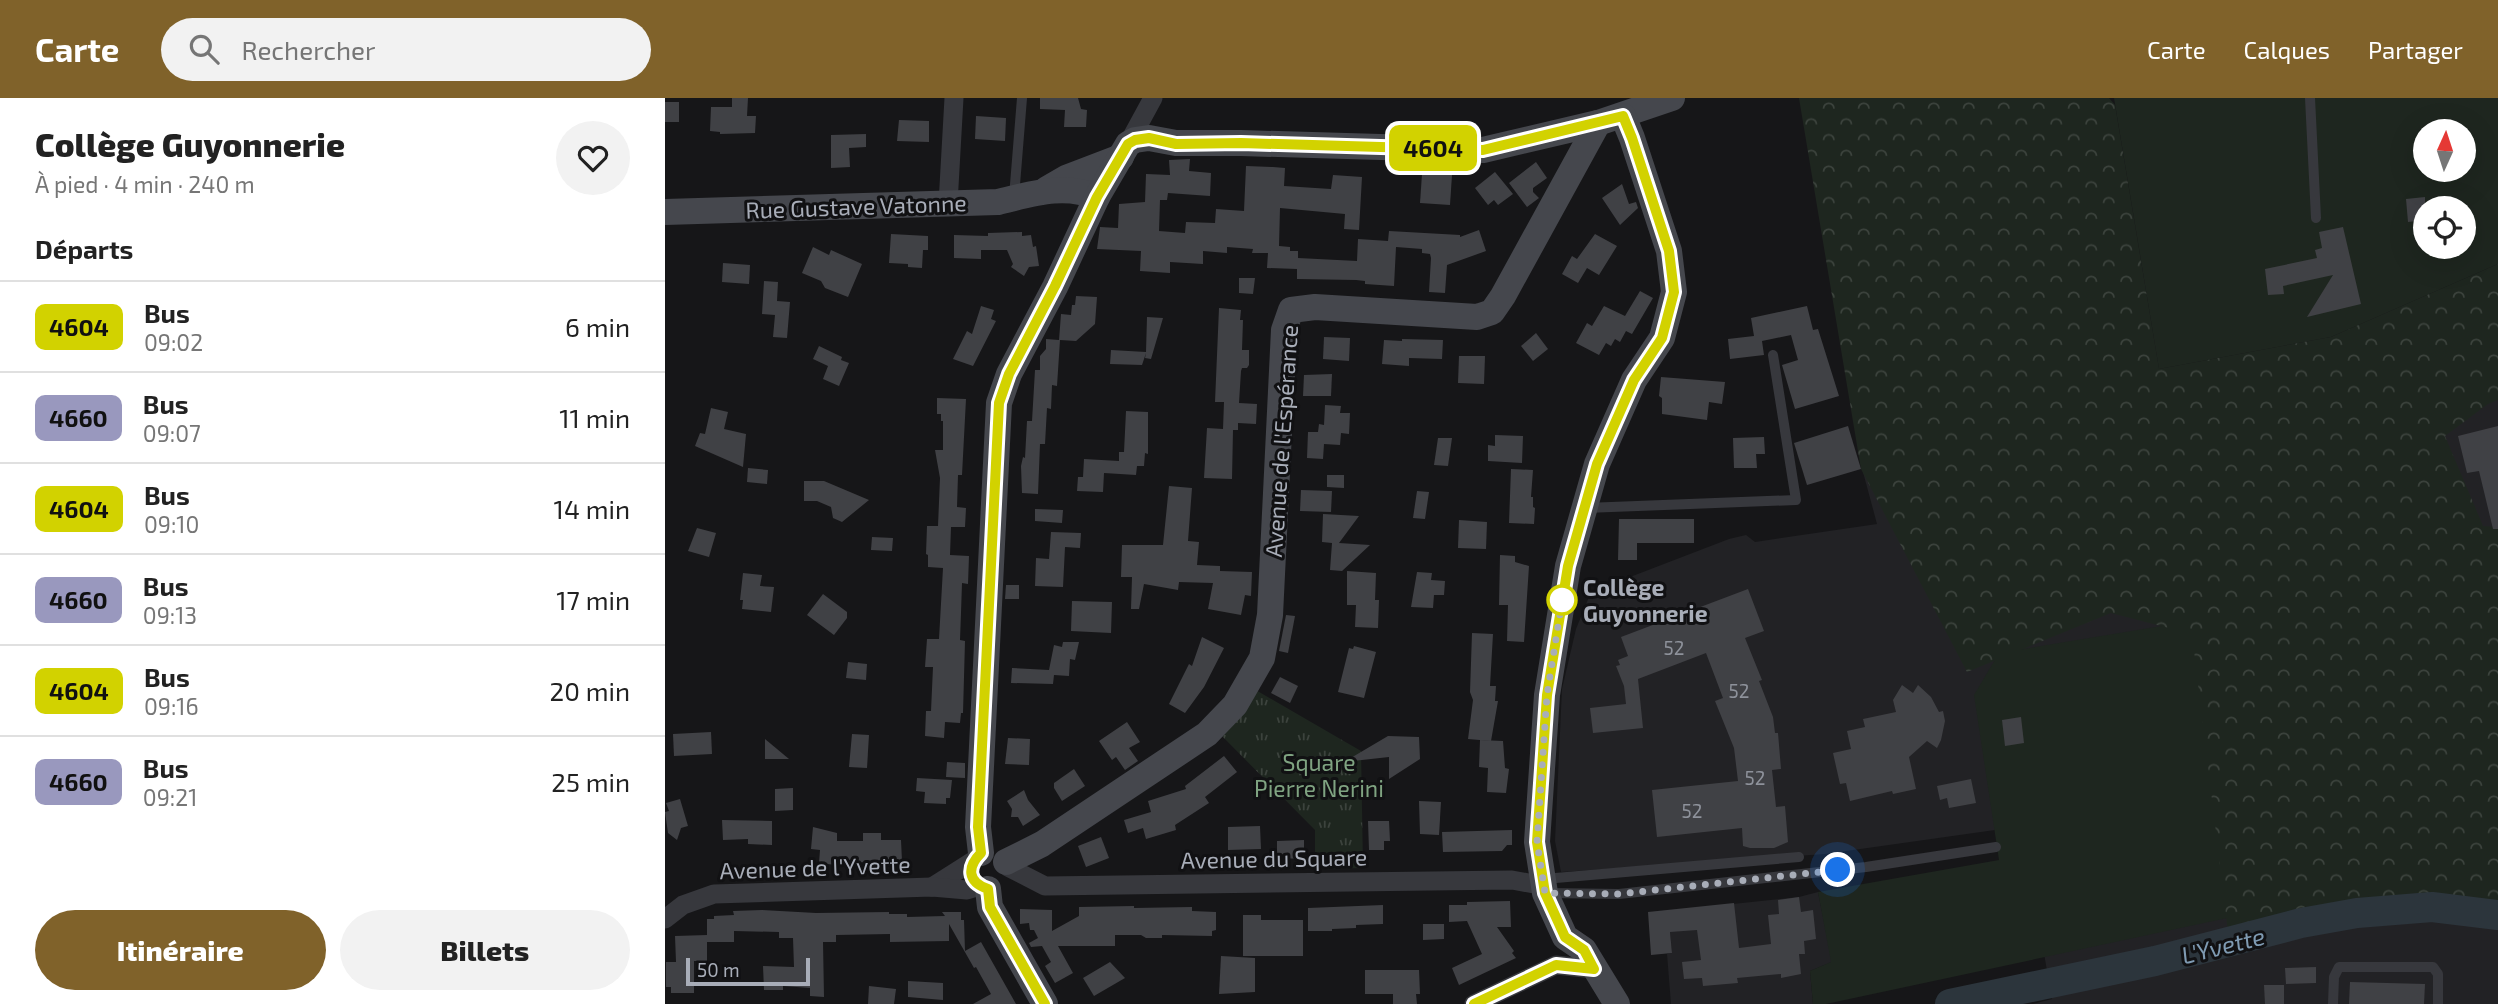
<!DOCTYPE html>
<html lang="fr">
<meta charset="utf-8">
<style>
:root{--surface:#fff;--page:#f2f2f2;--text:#222;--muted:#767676;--line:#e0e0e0;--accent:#80622a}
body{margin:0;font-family:"Exo 2",sans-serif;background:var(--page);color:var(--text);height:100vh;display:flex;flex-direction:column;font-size:26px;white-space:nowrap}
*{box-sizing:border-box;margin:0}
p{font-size:23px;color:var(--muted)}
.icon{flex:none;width:38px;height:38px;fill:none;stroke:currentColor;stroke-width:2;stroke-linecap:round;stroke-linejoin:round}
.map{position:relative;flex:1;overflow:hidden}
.sheet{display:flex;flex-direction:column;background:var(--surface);width:665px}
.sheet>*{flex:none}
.badge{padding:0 14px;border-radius:10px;font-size:24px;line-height:46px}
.needle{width:46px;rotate:3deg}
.tools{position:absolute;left:1748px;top:21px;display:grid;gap:14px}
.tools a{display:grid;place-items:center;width:63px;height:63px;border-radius:50%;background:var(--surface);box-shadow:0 7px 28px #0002;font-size:35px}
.scale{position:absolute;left:21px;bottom:18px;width:124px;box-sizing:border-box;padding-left:7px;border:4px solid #a8adb8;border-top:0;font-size:19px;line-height:24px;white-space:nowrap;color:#a8adb8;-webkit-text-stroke:5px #111113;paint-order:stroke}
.you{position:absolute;width:35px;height:35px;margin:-18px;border:5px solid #fff;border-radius:50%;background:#1a73e8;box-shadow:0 0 0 10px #1a73e833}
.map>.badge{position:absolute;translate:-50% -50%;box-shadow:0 0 0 4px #fff}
h2{padding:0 35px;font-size:26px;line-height:63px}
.round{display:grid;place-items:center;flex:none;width:74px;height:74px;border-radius:37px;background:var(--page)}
.headline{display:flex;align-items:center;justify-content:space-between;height:119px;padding:0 35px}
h1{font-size:33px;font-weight:800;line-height:52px}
.primary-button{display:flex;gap:14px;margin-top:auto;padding:14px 35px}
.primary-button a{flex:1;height:80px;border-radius:42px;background:var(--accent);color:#fff;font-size:28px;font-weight:800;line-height:80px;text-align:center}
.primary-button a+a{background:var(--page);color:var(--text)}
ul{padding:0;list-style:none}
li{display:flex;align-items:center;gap:21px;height:91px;padding:0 35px;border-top:2px solid var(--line)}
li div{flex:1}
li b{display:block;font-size:26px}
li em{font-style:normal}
li .badge{min-width:77px;font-weight:700;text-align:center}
header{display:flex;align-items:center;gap:42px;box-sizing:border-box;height:98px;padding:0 35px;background:var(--accent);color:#fff}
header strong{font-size:33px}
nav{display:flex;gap:38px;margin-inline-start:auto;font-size:24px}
.search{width:490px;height:63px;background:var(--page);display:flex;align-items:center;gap:18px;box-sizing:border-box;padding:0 24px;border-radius:38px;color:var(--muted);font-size:26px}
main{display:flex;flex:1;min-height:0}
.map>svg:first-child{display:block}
.built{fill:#222225}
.grass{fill:#1e261f;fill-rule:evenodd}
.forest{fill:url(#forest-crowns)}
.park{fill:url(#park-tufts)}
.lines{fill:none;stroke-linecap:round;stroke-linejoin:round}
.river{stroke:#2c353c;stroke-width:30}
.building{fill:#404145}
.lane{stroke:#37383d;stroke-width:10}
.street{stroke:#37383d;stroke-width:19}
.secondary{stroke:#45474d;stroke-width:26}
.line-casing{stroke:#fff;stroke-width:16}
.line{stroke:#d2d200;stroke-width:10}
.walk{stroke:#a8adb8;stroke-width:7;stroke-dasharray:0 12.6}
.stop-dot{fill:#fff;stroke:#d2d200;stroke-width:3.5}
.labels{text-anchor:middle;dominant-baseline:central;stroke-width:6;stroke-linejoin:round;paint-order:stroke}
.number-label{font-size:19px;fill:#8e929b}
.street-label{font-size:23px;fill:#a8adb8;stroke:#111113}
.stop-label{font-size:23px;font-weight:bold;fill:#a8adb8;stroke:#111113;text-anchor:start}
.park-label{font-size:23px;fill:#7fa381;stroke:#111113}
.water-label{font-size:24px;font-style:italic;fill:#7f9bb3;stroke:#111113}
</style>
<header>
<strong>Carte</strong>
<div class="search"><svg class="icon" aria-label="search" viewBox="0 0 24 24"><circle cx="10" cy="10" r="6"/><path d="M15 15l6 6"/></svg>Rechercher</div>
<nav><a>Carte</a><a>Calques</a><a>Partager</a></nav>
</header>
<main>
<section class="sheet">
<div class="headline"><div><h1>Collège Guyonnerie</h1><p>À pied · 4 min · 240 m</p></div><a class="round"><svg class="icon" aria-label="heart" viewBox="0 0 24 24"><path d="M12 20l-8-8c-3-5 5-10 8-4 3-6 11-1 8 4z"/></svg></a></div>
<h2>Départs</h2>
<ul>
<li><span class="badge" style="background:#d2d200;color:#111">4604</span><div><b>Bus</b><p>09:02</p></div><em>6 min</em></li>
<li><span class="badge" style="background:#9998be;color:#111">4660</span><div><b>Bus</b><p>09:07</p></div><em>11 min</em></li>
<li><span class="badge" style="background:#d2d200;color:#111">4604</span><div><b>Bus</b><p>09:10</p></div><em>14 min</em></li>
<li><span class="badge" style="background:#9998be;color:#111">4660</span><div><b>Bus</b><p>09:13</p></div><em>17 min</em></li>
<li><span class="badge" style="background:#d2d200;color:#111">4604</span><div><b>Bus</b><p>09:16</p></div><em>20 min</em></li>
<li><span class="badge" style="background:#9998be;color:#111">4660</span><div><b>Bus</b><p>09:21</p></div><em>25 min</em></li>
</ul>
<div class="primary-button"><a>Itinéraire</a><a>Billets</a></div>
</section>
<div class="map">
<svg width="1833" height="906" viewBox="0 0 1833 906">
<defs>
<pattern id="forest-crowns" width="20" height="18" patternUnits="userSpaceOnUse" patternTransform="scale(1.75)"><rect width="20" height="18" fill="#1e261f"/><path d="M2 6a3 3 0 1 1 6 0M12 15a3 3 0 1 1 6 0" fill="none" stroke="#3c433d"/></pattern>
<pattern id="park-tufts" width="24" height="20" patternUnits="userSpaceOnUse" patternTransform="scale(1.75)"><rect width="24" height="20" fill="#1e261f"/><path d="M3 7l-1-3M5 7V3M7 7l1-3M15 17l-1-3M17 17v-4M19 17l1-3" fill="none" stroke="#3c433d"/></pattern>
</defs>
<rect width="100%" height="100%" fill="#161618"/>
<!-- built -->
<g class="built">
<polygon points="1833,239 1833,906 1368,906 1387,901 1362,759 1330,732 1160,756 896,774 890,743 897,591 911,531 926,494 1064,441 1081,437 1090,444 1212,426 1198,374"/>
<polygon points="1153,794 1167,864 1145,873 1148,906 1006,906 1002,856 1007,855 1005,834 1011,812 1134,799"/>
</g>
<!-- grass -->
<g class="grass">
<path d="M1449 0H1833V166L1666 239 1494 271ZM1760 33H1799V72H1760ZM1760 110H1799V149H1760Z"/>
<polygon points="1527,523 1567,819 1161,906 1148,906 1145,873 1166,864 1153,794 1334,762 1309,597 1334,555"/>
</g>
<!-- forest -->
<polygon class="forest" points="1134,0 1444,0 1450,7 1494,271 1666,239 1833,166 1833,302 1823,306 1780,338 1818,428 1833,429 1833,810 1776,803 1666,812 1563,834 1527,536 1446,515 1302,574 1196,371"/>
<!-- park -->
<polygon class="park" points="589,591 696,653 698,770 650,771 650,732 555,636"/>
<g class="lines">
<!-- river -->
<polyline class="river" points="1285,906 1490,863 1636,825 1692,815 1767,809 1833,817"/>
</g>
<!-- building -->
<g class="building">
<polygon points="67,0 83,0 82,18 91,18 90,35 55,36 55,34 45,33 46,9 67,9"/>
<polygon points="375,0 413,0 416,11 422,12 421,29 399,29 400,12 375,11"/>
<rect x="0" y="4" width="14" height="20"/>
<polygon points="311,18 341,20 340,43 310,41"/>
<polygon points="234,22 264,23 264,44 232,43"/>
<polygon points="201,36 201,49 184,50 185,69 166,70 166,37"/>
<polygon points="525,61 524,73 546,75 545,98 503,95 502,102 495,102 494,133 520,135 521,124 550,125 551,111 579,113 581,68 608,69 620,70 619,88 666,91 668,77 697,79 694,132 679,131 680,116 615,110 614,148 625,149 625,153 633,153 633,160 692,163 693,141 723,143 724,133 795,137 795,139 814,132 821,153 782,167 780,195 764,194 766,160 765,156 757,155 757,151 731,149 729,188 700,186 700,183 691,182 632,181 632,169 632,171 602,170 603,155 587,155 588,151 562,149 562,155 538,153 538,166 505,164 505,175 475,173 476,153 432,151 435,129 453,130 454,106 480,104 481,76 505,77 504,62"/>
<polygon points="871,64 882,80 868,90 868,94 874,100 862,109 844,85"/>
<polygon points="830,74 848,96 833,107 829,102 823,107 810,90"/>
<polygon points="757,76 787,77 785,107 755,105"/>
<polygon points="957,86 964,106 971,104 973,110 955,127 937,100"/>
<polygon points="1760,99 1760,122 1743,124 1741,101"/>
<polygon points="1678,129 1696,206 1642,219 1668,177 1618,188 1619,196 1603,197 1600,171 1652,160 1650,152 1657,150 1654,134"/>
<polygon points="357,134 357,138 366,137 368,149 371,148 374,168 364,169 359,178 346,169 348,166 342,152 316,152 316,161 289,160 289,137 323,138 323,135"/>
<polygon points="226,136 263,138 263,152 258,152 257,170 243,169 243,166 224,165"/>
<polygon points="930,136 952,148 934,177 922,170 913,185 897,176 907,158 912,161"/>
<polygon points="148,149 164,157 166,152 197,166 183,199 160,190 156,183 137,175"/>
<polygon points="58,165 85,167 84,186 57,184"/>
<polygon points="574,180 590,180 588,196 574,195"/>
<polygon points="99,183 113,184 112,203 125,204 122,240 108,239 110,217 97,216"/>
<polygon points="975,193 988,200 967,236 961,233 955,244 950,241 946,248 941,245 934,257 911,245 922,225 927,228 939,208 960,218"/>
<polygon points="411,198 432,199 430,226 411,243 395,242 392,288 387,287 386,311 382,310 380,346 375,346 373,396 357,395 356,368 358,359 360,360 362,323 367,323 370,272 375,272 375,258 381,251 381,241 394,242 396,216 406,217 407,207 410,207"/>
<polygon points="316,208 329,212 326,221 331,223 308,268 288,261 302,233 307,236"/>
<polygon points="1142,208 1148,232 1153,231 1174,298 1130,311 1117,267 1133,262 1126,237 1097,243 1099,257 1065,261 1063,241 1089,238 1086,220"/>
<polygon points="554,210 576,212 575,222 578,222 577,252 584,252 584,267 582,270 577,270 576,273 574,305 592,306 591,326 573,325 573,332 568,332 567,381 539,380 542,330 558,331 559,304 550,304"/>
<polygon points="482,219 498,220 486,261 480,260 481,255 477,267 445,266 446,252 481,254"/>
<polygon points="871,235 883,251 868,263 856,248"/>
<polygon points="659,239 685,240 684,263 658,261"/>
<polygon points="737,241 778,242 777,261 744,260 744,268 717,266 719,242 737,243"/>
<polygon points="154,248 177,259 176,262 184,265 174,288 158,281 163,268 148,261"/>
<polygon points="794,258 820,258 819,286 793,285"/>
<polygon points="667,276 666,298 638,298 639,277"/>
<polygon points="996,279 1060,284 1057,306 1044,304 1042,322 997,316 997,300 994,298"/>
<polygon points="272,300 301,301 297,377 293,377 292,409 301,410 300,429 286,429 285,457 304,458 303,486 297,485 296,515 295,542 300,543 298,615 296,615 295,625 280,624 279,640 260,638 261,613 266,613 268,569 260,569 262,541 274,541 278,470 263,469 263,457 261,456 262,428 273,428 275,380 270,352 278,352 278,323 276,323 276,316 272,316"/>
<polygon points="660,307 676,308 675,315 685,315 684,336 676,335 675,347 659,346 658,361 642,360 643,334 653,334 654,326 659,327"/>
<polygon points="46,310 63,314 59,331 81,336 78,369 30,348 35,335 40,336"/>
<polygon points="461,313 483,314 483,356 480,355 479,368 472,368 471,377 439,375 438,394 412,393 413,379 418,379 419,361 454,363 454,354 459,354"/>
<polygon points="1183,328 1196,371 1142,387 1129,345"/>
<polygon points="1833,328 1833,431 1828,431 1814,373 1802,375 1793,338"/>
<polygon points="830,337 858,338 857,365 823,363 823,347 830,348"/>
<polygon points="1099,339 1100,356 1091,356 1092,370 1069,370 1068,340"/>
<polygon points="773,340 787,340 783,368 769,367"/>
<polygon points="83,370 103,372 102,386 82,384"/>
<polygon points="846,371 868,372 866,399 868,399 868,409 870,410 869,426 844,425"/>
<polygon points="662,377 679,377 679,390 662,389"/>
<polygon points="139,383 159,383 204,402 177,424 168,420 166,409 152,403 139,403"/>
<polygon points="504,388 527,390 523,443 534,444 532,467 555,468 555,473 587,474 586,498 580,497 576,517 543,511 548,485 514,484 513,492 479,486 474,511 466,511 467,479 456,479 457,447 498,447"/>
<polygon points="636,392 667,393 666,414 635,413"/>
<polygon points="752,393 764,394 760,421 748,420"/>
<polygon points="370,411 398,412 397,425 370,423"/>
<polygon points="658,416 694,418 674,445 705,447 677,473 665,472 667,445 657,444"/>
<polygon points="954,421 1029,421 1029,445 972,445 972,462 953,462"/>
<polygon points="794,422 822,424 821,451 793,450"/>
<polygon points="32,430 51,435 44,459 23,453"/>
<polygon points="386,434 416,435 415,450 400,449 398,489 370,488 371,460 384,461"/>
<polygon points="207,439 228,440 227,453 206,452"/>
<polygon points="835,457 850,458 850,464 864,468 859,544 842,543 843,507 834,507"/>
<polygon points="682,473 711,475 710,502 714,502 713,530 690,529 691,507 682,507"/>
<polygon points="752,474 767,475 766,482 780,483 779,497 769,497 768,510 746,509"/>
<polygon points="78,475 97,477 95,488 109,489 106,514 77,511 78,502 75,502"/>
<polygon points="341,487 354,487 354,501 340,501"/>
<polygon points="1083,491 1099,533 1080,540 1097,582 1094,583 1108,619 1110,635 1113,635 1116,671 1107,672 1111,709 1120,708 1123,744 1109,750 1085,750 1078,748 1077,730 992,739 987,692 1073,683 1069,650 1050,603 1058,600 1041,555 973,581 978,630 928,635 925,610 961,606 959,588 951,568 955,567 953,562 963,558 956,539"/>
<polygon points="158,496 182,514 182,520 169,537 142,517"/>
<polygon points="407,503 447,504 446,535 406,533"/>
<polygon points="621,517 630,518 623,555 614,553"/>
<polygon points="807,535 828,536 825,588 831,588 830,603 833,603 826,643 803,641 808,602 805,594"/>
<polygon points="537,539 559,550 539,589 520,615 504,606 524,566 527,568"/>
<polygon points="398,544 414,544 410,562 405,561 404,578 389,577 388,586 346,585 347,570 384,572 389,547 397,549"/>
<polygon points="689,548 711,554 699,600 673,594 684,550 688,551"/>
<polygon points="183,564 202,566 201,582 181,580"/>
<polygon points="615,579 633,588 625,605 606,595"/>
<polygon points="1237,587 1248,595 1253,587 1266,599 1274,614 1278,613 1280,623 1276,642 1272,650 1262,643 1244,659 1251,691 1228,696 1227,693 1185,703 1181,685 1175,686 1168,655 1186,651 1182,633 1200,629 1198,621 1231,614 1228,602"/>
<polygon points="1356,619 1359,645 1340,648 1337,622"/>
<polygon points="462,624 475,644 464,650 473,663 460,672 451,659 447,662 434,643"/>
<polygon points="46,634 47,656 9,658 8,636"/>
<polygon points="187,636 204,637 202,670 184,669"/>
<polygon points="723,638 754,639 755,661 724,681 724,659 679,664"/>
<polygon points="343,640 365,641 364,667 340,666"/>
<polygon points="100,641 124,661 100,661"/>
<polygon points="815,642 838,643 840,670 844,671 841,695 822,694 823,670 814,669"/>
<polygon points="559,658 572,674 540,699 544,705 510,727 511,732 481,741 478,730 463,735 459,722 486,714 483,703 521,691 520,688"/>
<polygon points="282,664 300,665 300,680 281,679"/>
<polygon points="409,671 420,688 397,703 389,690 389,685"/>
<polygon points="252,680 287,682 285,700 281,700 281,706 259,705 260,694 251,693"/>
<polygon points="1306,681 1311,705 1284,710 1282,700 1275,702 1272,688"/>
<polygon points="128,690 128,712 110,713 110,691"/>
<polygon points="359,692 363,702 375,717 358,728 353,719 346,719 347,711 342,703"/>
<polygon points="15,701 23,728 16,730 12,742 3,735 0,714 4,713 1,705"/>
<polygon points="754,703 776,704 774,737 755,736"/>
<polygon points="57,722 107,723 107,747 83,746 83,741 58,742"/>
<polygon points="703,723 724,723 725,743 719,743 719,752 704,752"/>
<polygon points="595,728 596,751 563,752 563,729"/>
<polygon points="148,729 172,735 172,743 198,743 198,735 216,735 216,742 236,742 237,763 171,765 171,767 154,765 155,752 146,751"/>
<polygon points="847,732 847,747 842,747 837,753 778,754 777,734"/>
<polygon points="436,739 444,760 421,769 413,748"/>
<polygon points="639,742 639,761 612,760 612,743"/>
<polygon points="1134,799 1136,814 1148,812 1151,841 1139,843 1140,856 1134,856 1136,876 1116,880 1116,876 1072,880 1073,885 1038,888 1037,880 1019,881 1017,864 1036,862 1032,832 1005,834 1007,855 986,857 983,814 1069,805 1074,850 1106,846 1103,817 1114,816 1113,802"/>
<polygon points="845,803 846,829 832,829 849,853 847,855 851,860 794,887 787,870 817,856 802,823 784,824 784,807 802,807 802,804"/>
<polygon points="718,807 718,826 691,827 691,830 667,831 667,833 643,833 643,810"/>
<polygon points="469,808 469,810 527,809 527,813 551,814 551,832 547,833 547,838 497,837 497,840 481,840 476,837 450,837 450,848 393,848 408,875 390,885 380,868 386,864 377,848 366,849 364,845 373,840 369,832 365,832 364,825 355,826 355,811 387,812 387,833 414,818 414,809"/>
<polygon points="97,812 151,815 224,814 224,816 242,816 242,819 280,818 277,814 296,814 296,822 299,822 300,853 316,844 351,906 308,906 326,896 311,869 309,870 284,826 284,843 225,844 225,836 171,837 171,844 158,844 159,899 145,898 145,890 118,888 118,892 99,892 98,868 129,869 128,840 114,840 114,834 69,833 69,844 42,844 42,821 49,821 49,818 69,817 68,813"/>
<polygon points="578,817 596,817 596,822 638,822 638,858 578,858"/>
<polygon points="758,826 779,826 779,841 758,842"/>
<polygon points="42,837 42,863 29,863 29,895 6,895 6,889 1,889 1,864 11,864 10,838"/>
<polygon points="556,858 590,860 590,894 554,896"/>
<polygon points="445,864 460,880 429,898 418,880"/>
<polygon points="1651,869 1651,885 1621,886 1620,870"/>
<polygon points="700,872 754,872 755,896 751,896 752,906 728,906 728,896 700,896"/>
<polygon points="243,883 278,885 278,902 243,899"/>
<polygon points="1685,884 1760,886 1759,906 1684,906"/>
<polygon points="1599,887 1619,887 1619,906 1600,906"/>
<polygon points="204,888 231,891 229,906 203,906"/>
</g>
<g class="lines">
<!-- lane -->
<g class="lane">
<polyline points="1645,0 1651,120"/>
<polyline points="349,99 357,0"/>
<polyline points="920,410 1131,402 1108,257"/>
<polyline points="879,781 1134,759"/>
<polyline points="883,795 954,796 1201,769 1331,749"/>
<polyline points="1668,906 1669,879 1674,869 1768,869 1773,876 1773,906"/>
</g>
<!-- street -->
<g class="street">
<polyline points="463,46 488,0"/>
<polyline points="283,106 289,0"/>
<polyline points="343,769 380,788 847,782 880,788"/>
<polyline points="267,789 308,763"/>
<polyline points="0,821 18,807 49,796 267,789 302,792 315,788"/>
<polyline points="809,906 891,867 929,871"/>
</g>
<!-- secondary -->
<g class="secondary">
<polyline points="382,91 401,80 456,59"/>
<path d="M0 114 333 104C367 96 398 85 432 99"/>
<polyline points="316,755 313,729 334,305 344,276 390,189 432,99 463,46 470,42 484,40 511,45 576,45 818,52 933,25 1007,0"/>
<polyline points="341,764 377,746 542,636 570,607 597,560 605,517 619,232 626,212 650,209 812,219 827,214 838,198 933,25"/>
<polyline points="323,791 325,809 380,906"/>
<polyline points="952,906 919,852 900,839 880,795 872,744 882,597 903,468 932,366 969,282 997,240 1009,194 1004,153 967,40 958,18"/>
</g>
</g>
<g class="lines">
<!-- line casing -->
<g class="line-casing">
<path id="line" d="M380 906 325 809 323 791C302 784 302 769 316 755L313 729 334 305 344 276 390 188 432 99 463 46 470 42 484 40 511 46 576 45 818 52 958 18 967 40 1004 153 1009 194 997 240 969 282 932 366 903 468 882 597 872 744 880 795 900 839 919 852 929 871 891 867 809 906"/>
</g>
<!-- line -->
<use href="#line" class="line"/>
<!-- walk -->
<polyline class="walk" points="897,502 898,497 882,597 872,744 880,795 954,796 1173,772"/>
</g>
<!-- markers -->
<circle class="stop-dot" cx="897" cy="502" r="14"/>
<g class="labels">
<!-- number labels -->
<g class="number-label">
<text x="1009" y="549">52</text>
<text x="1074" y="592">52</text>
<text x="1090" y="679">52</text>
<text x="1027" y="712">52</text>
</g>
<!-- street labels -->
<g class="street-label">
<text transform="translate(191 108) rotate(-2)">Rue Gustave Vatonne</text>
<text transform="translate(616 343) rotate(-86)">Avenue de l'Espérance</text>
<text transform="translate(609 760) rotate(-1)">Avenue du Square</text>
<text transform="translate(150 769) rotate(-2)">Avenue de l'Yvette</text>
</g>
<!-- stop labels -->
<g class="stop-label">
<text x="918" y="489">Collège<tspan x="918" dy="26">Guyonnerie</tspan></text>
</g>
<!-- park labels -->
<g class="park-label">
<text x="654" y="664">Square<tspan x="654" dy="26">Pierre Nerini</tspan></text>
</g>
<!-- water labels -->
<g class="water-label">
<text transform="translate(1558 847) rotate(-14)">L'Yvette</text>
</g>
</g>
</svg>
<div class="tools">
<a><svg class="needle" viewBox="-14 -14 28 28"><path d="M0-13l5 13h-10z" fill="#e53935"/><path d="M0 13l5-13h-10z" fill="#767676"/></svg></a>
<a><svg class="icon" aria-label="locate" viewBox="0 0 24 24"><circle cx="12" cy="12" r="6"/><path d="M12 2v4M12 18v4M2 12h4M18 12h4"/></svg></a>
</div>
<div class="scale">50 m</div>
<div class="you" style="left:1173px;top:772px"></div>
<b class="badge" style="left:768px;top:50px;background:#d2d200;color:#111">4604</b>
</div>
</main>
